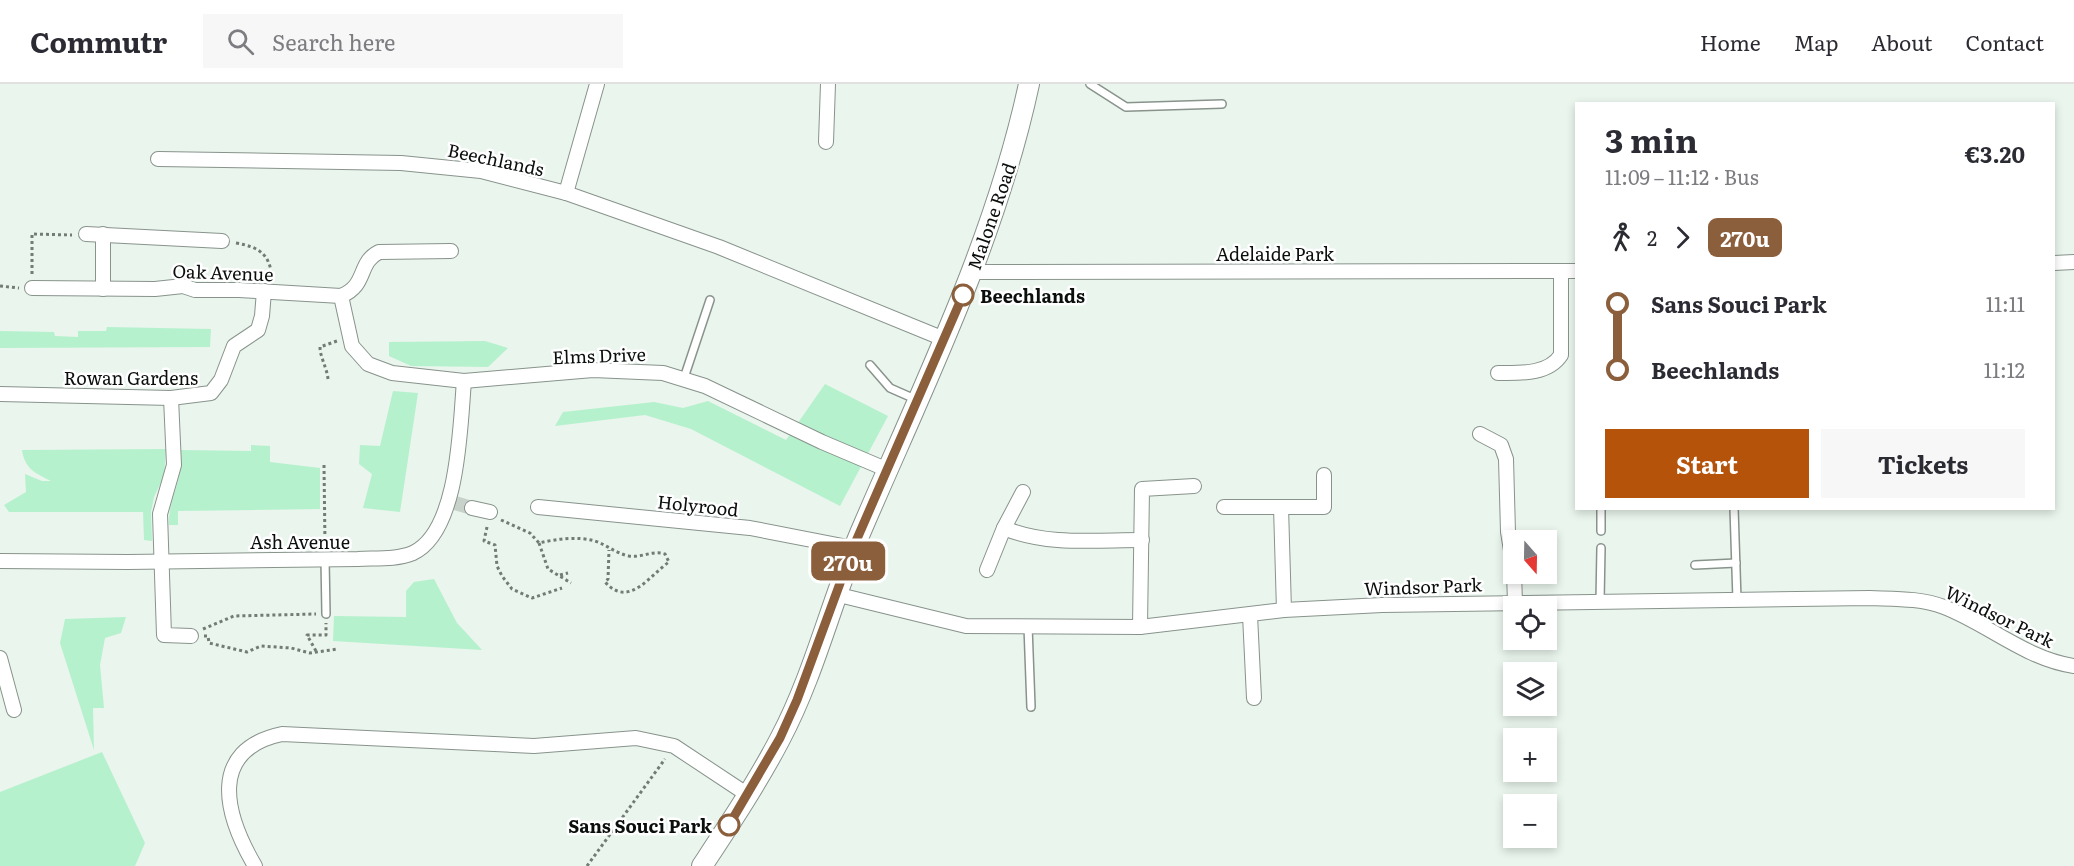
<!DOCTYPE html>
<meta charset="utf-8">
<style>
:root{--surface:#fff;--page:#f7f7f7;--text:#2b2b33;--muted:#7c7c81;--line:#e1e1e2;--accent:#b45309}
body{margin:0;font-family:Literata,serif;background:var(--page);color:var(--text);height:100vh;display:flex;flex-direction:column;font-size:22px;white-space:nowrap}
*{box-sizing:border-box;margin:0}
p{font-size:20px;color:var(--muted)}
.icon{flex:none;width:33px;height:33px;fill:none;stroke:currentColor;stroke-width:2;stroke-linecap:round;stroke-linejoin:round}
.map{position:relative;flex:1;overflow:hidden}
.sheet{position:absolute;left:1575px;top:18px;width:480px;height:408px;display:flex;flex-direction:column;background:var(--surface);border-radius:0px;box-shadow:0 3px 9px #0003}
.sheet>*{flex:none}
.badge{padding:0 12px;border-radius:9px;font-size:21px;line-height:39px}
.needle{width:39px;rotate:160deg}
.buttons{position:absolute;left:1503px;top:446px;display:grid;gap:12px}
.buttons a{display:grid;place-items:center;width:54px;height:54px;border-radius:0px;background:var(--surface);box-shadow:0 3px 9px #0003;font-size:30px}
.map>.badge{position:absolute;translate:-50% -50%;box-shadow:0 0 0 3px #fff}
.legs{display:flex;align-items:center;gap:9px;height:66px;padding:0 30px;font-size:20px}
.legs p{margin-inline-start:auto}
.headline{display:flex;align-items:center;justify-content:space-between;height:102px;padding:0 30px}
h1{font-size:33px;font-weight:700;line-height:45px}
.cta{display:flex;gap:12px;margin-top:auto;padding:12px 30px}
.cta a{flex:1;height:69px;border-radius:0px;background:var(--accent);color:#fff;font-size:24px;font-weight:700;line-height:69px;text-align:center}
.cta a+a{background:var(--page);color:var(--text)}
ul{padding:0 30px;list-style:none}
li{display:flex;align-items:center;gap:21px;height:66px;font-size:22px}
li i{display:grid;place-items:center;width:9px;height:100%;margin:0 8px;background:currentColor}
li i::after{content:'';width:15px;height:15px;margin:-8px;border:4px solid;border-radius:50%;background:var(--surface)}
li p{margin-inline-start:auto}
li:first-child i{background:linear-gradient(#0000 50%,currentColor 0)}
li:last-child i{background:linear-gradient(currentColor 50%,#0000 0)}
header{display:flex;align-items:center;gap:36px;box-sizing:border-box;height:84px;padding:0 30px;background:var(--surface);border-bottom:2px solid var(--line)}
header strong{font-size:28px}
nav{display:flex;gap:33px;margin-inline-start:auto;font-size:21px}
.search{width:420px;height:54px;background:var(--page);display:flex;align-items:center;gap:15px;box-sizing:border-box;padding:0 21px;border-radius:0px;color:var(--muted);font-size:22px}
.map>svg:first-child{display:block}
.green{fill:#b6f1cd}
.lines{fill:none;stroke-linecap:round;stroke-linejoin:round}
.minor-tunnel{stroke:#c8d2cb;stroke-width:14;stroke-dasharray:14 7;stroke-linecap:butt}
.service-casing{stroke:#88938c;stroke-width:10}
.minor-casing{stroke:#88938c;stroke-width:16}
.secondary-casing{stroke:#88938c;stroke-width:22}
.path{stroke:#737b75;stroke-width:3;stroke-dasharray:3 3;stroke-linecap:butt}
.service{stroke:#fff;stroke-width:7}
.minor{stroke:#fff;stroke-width:14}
.secondary{stroke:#fff;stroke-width:20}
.line-1-casing{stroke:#fff;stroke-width:14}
.line-1{stroke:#8b5e3c;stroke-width:9}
.stop-1-dot{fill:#fff;stroke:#8b5e3c;stroke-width:3}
.labels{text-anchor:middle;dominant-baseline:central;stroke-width:5;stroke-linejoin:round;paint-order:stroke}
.street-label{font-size:18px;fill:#0b0f0c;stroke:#fff}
.stop-label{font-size:18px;font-weight:bold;fill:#0b0f0c;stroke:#fff;text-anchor:start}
</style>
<header>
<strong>Commutr</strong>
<div class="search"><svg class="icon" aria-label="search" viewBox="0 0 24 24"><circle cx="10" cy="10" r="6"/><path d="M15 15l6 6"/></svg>Search here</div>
<nav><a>Home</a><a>Map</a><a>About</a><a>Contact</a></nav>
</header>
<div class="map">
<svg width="2074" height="782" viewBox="0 0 2074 782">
<rect width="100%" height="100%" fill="#e9f5ed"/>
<!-- green -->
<g class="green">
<polygon points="107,243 211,245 210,263 0,264 0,247 54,248 55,252 78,253 78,247 106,247"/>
<polygon points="485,257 508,264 488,283 411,282 389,272 389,258"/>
<polygon points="825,300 888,332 840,422 691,345 645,331 555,342 563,328 654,318 683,324 708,317 786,356"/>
<polygon points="393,307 418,309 400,428 363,424 372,390 359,380 360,361 380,362"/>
<path d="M251 361 270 362V378L320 384V425L178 427V441H169C168 413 183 400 181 366L251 367Z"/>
<path d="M166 365 164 392 154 413 151 428 152 457 144 456 143 428H9L4 421 26 408 25 390 42 397H51C35 389 25 385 22 366Z"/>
<polygon points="434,495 457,539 482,566 333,557 334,532 406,533 406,507 414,498"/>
<polygon points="126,533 121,549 105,554 100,581 104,624 93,624 94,666 60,559 65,535"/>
<polygon points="102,668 145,759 135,782 0,782 0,708"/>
</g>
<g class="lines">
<!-- minor-tunnel -->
<polyline class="minor-tunnel" points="455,419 472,424"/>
<!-- service casing -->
<g class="service-casing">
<g id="service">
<polyline points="1090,0 1126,23 1222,20"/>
<polyline points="870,281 890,304 915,315"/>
<polyline points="684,294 710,216"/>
<polyline points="1734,424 1737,516"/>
<polyline points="1601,447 1601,424"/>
<polyline points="325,475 326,530"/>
<polyline points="1695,481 1736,479"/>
<polyline points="1600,517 1601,464"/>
<polyline points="1028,542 1031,623"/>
</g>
</g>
<!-- minor casing -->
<g class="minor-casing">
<g id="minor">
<polyline points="826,58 828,0"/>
<polyline points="158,75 401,79 481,87 566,109 719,163 944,255"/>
<polyline points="566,109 597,0"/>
<polyline points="86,150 222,157"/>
<polyline points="103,150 103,205"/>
<polyline points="2054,179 2074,178"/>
<polyline points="973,188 1576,187"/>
<path d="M32 204 155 205 183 202 195 206H239L341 212C368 201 357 179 379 168L451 167"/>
<polyline points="341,212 352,262 368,280 392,289 464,297 593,286 663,289 705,302 822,358 888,386"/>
<path d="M1498 289C1519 289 1548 291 1561 271V187"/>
<polyline points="0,310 171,314 211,309 221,296 234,262 258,246 262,232 264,207"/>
<polyline points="171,314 174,381 160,430 164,551 191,552"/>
<polyline points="1480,350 1501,361 1506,375 1508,448 1514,485"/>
<polyline points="538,423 750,444 853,464"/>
<polyline points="1224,423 1324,423 1324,391"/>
<polyline points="1281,423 1284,526"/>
<polyline points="472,424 490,428"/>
<path d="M1004 444C1047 462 1096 456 1142 456"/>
<path d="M0 477 128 478 358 475C375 474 396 476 413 469 459 447 460 343 464 297"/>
<polyline points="987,486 1004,444 1023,408"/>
<polyline points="1514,489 1515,518"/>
<path d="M835 510 966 542 1140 543 1284 526 1382 521 1870 514C1896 515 1920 514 1944 523 1988 540 2026 575 2074 582"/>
<polyline points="1250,531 1254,614"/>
<polyline points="1140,543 1142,405 1194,402"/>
<polyline points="0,574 14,626"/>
<path d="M255 782C225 731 207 666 282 650L534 662 636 654 674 662 748 711"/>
</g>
</g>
<!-- secondary casing -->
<g class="secondary-casing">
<path id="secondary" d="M702 782C729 741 757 699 780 655 816 587 833 510 864 440 926 296 996 154 1029 0"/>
</g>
<!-- path -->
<g class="path">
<path d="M236 159C259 163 270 170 272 194"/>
<polyline points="32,190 32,150 72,151"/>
<polyline points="0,202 19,204"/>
<path d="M328 295C327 284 320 273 320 263L337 257"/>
<polyline points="324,381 325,460"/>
<path d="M501 436 530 449 539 459C556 455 578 452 595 457 607 461 615 469 629 472 642 474 652 466 665 470L669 478C650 491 629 525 605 498L608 495 609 466"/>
<polyline points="487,443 484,457 495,461 497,482 502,492 512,505 532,514 562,504"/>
<polyline points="539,459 548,485 571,499"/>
<polyline points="560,491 568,489"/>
<polyline points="203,545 234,532 316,530"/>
<polyline points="204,552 208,552 209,559 247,568 261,562 291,564 310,569 338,565"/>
<polyline points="316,567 307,551 326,551 326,539"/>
<polyline points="587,782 665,675"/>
</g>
<!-- service -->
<use href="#service" class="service"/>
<!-- minor -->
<use href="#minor" class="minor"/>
<!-- secondary -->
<use href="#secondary" class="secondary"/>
</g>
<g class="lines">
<!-- line-1 casing -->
<g class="line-1-casing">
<polyline id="line-1" points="729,741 780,654 797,616 853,464 963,211"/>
</g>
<!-- line-1 -->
<use href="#line-1" class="line-1"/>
</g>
<!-- markers -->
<g class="stop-1-dot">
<circle cx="963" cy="211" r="10"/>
<circle cx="729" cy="741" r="10"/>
</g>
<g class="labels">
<!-- street labels -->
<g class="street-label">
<text transform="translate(496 75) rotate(12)">Beechlands</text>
<text transform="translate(991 132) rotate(-71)">Malone Road</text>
<text x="1275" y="169">Adelaide Park</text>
<text transform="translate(223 188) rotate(2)">Oak Avenue</text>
<text transform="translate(599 271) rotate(-2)">Elms Drive</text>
<text x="131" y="293">Rowan Gardens</text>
<text transform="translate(698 421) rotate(6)">Holyrood</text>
<text x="300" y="457">Ash Avenue</text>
<text transform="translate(1423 502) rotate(-2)">Windsor Park</text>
<text transform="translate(2000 532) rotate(26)">Windsor Park</text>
</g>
<!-- stop labels -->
<g class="stop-label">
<text x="980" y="211">Beechlands</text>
<text x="712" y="741" text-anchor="end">Sans Souci Park</text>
</g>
</g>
</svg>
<div class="buttons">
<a><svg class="needle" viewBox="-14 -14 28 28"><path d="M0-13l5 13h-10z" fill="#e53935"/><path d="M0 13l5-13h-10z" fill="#7c7c81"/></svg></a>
<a><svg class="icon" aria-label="locate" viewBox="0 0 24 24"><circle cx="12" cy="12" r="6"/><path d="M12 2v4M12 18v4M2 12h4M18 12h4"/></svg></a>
<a><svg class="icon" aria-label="layers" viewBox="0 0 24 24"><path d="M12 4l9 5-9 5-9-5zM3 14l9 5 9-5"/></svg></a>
<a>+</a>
<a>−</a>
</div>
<b class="badge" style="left:848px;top:477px;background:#8b5e3c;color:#fff">270u</b>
<section class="sheet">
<div class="headline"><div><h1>3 min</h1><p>11:09 – 11:12 · Bus</p></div><b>€3.20</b></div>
<div class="legs"><svg class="icon" aria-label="walk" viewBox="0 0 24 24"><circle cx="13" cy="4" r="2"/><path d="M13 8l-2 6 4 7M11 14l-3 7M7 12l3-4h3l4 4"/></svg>2<svg class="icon" aria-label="forward" viewBox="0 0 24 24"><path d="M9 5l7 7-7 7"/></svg><b class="badge" style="background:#8b5e3c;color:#fff">270u</b></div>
<ul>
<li><i style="color:#8b5e3c"></i><b>Sans Souci Park</b><p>11:11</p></li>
<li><i style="color:#8b5e3c"></i><b>Beechlands</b><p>11:12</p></li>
</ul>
<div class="cta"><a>Start</a><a>Tickets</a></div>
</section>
</div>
